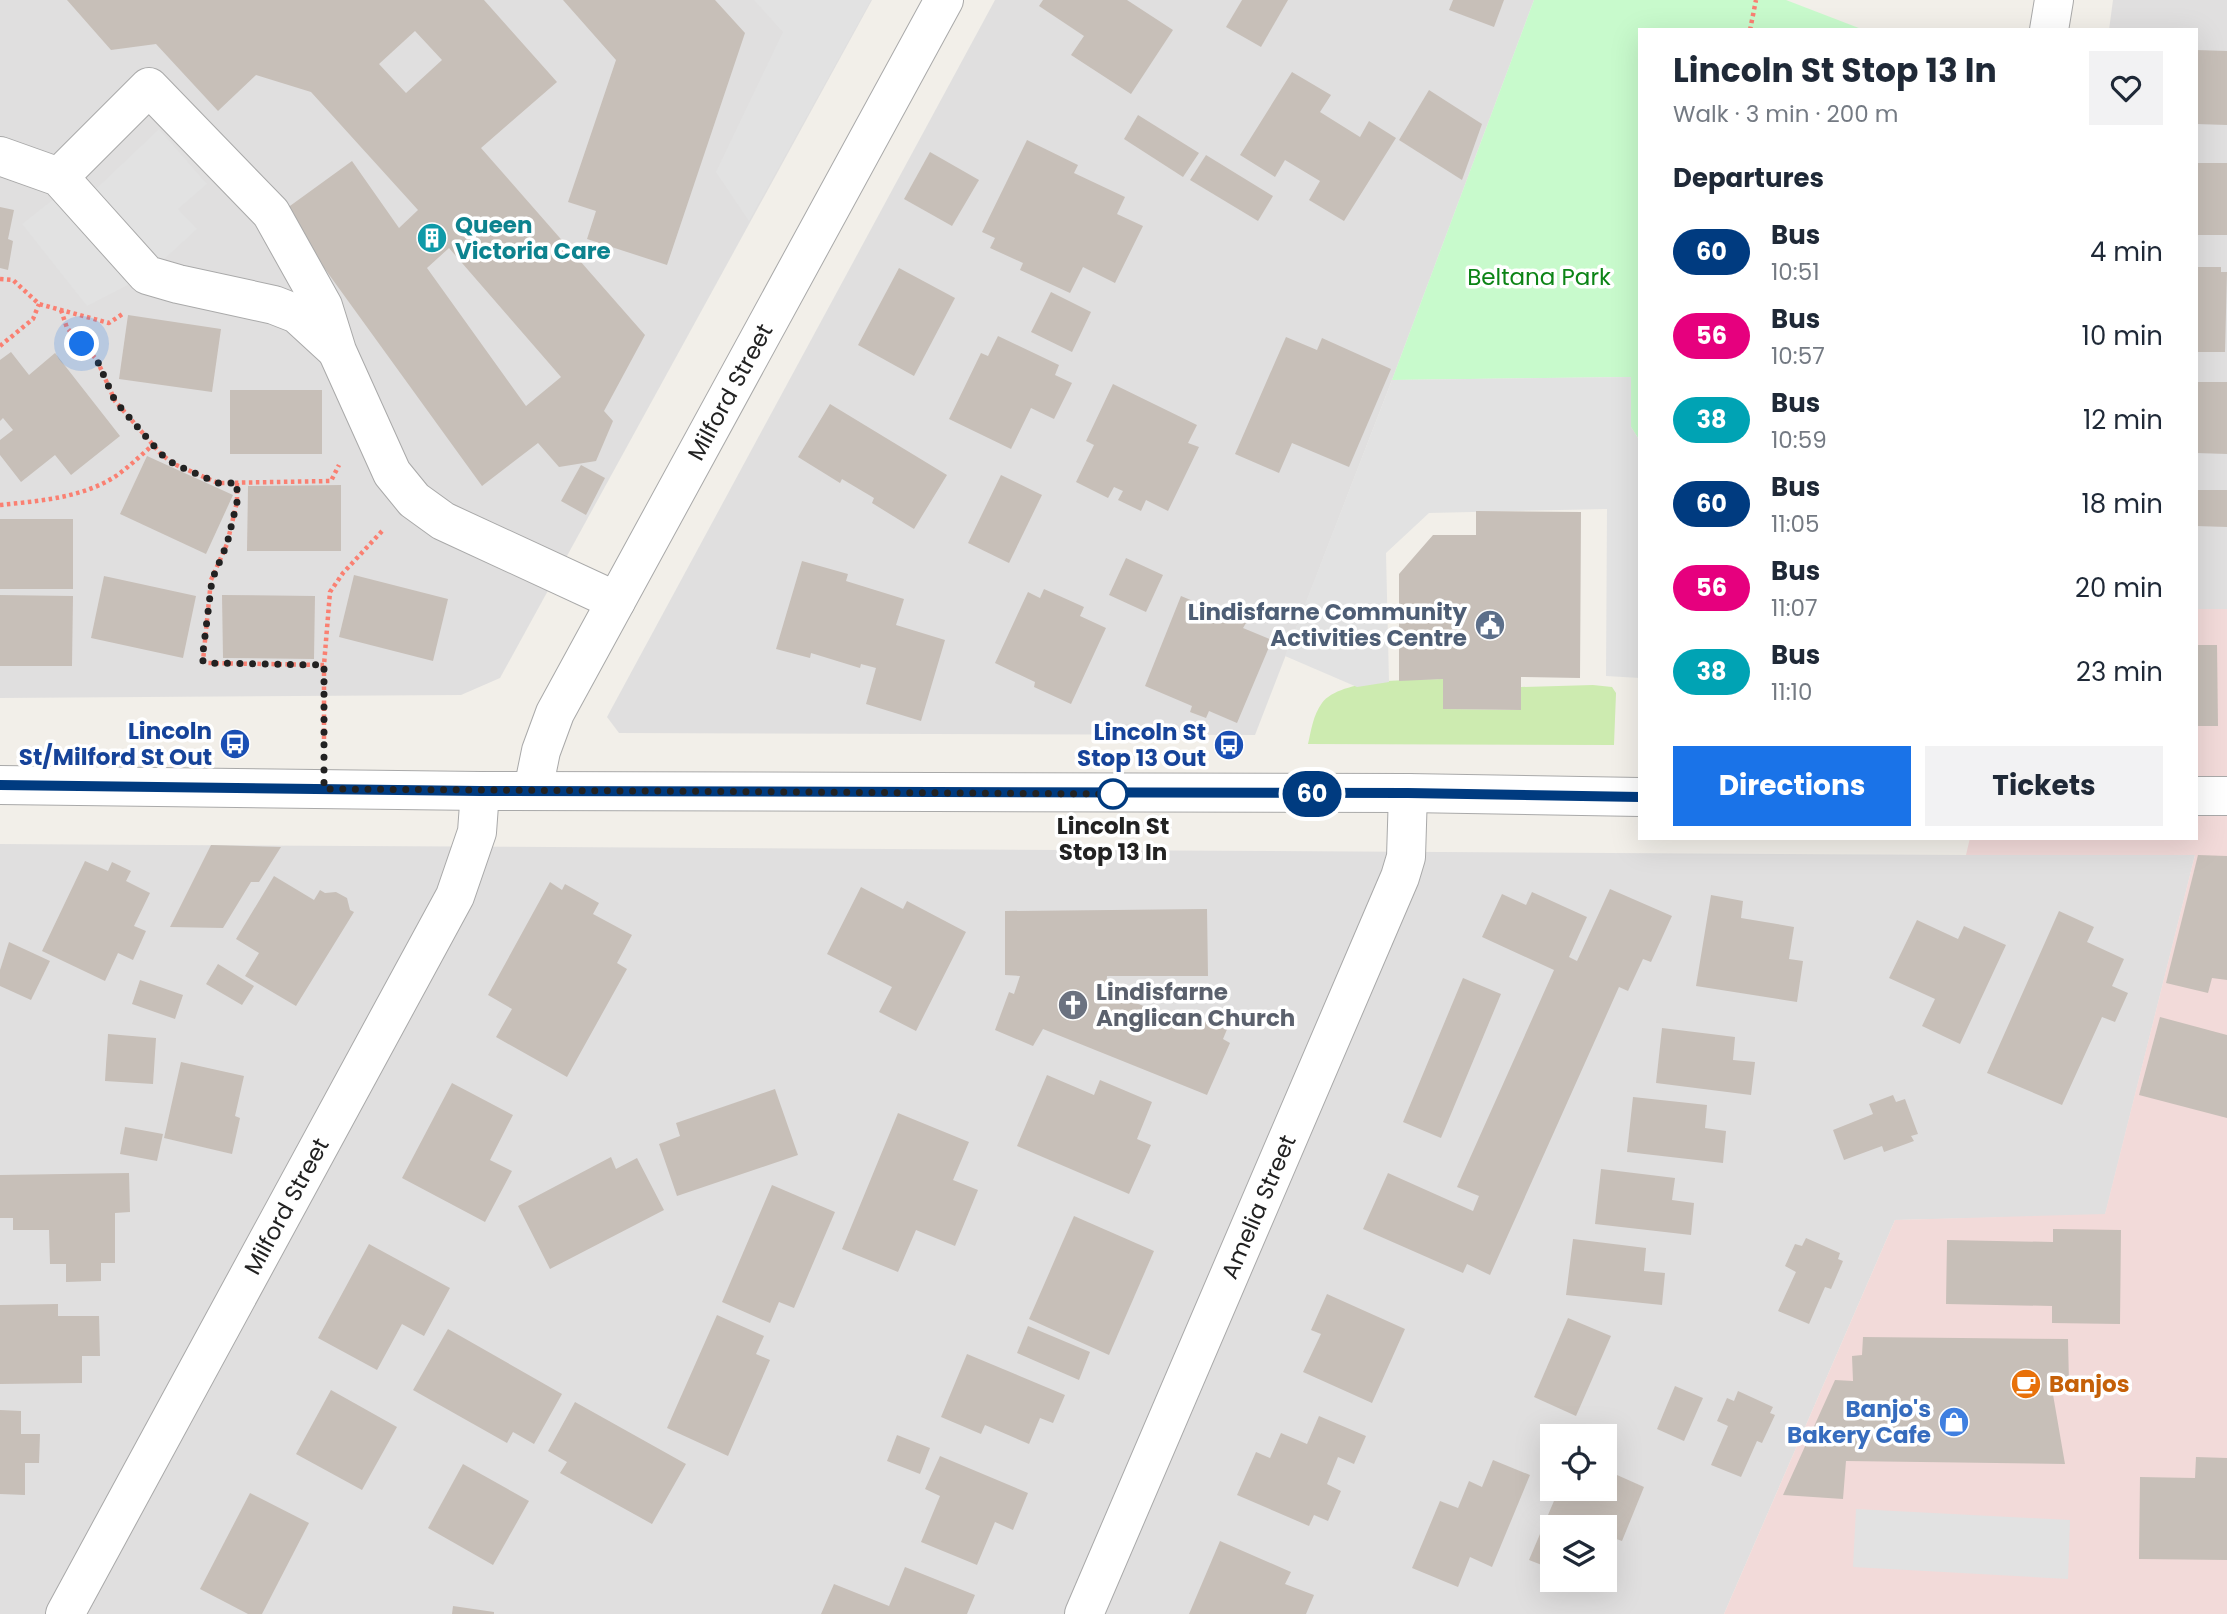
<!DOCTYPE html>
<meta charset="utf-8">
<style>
:root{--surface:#fff;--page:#f2f2f3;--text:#1f2937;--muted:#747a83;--accent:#1a73e8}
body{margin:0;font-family:Poppins,sans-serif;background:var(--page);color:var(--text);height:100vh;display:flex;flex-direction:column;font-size:26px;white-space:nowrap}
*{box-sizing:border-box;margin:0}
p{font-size:23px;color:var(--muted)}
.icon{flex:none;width:38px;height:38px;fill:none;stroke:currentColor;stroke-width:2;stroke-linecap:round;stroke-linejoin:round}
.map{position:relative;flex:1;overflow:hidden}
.details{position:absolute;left:1638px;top:28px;width:560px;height:812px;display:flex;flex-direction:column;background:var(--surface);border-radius:0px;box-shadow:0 7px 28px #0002}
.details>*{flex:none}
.badge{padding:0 14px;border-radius:23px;font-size:24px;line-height:46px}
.buttons{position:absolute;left:1540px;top:1424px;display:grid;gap:14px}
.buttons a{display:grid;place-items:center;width:77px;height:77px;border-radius:0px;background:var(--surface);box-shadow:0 7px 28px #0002;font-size:35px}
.you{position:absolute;width:35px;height:35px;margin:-18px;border:5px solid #fff;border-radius:50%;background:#1a73e8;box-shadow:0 0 0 10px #1a73e833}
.map>.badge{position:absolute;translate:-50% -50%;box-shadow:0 0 0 4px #fff}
h2{padding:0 35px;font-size:26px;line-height:63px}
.round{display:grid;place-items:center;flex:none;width:74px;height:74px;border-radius:0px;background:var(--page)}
.summary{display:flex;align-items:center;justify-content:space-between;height:119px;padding:0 35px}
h1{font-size:33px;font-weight:700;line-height:52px}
.button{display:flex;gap:14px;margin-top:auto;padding:14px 35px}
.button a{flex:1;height:80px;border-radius:0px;background:var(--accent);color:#fff;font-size:28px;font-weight:700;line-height:80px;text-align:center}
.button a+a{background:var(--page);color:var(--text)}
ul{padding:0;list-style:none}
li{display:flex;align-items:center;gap:21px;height:84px;padding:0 35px}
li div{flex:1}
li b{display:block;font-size:26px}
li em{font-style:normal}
li .badge{min-width:77px;font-weight:700;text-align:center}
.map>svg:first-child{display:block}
.residential{fill:#e0dfdf;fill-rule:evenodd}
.commercial{fill:#f2dad9}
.grass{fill:#cdebb0}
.park{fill:#c8facc}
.parking{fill:#e2e2e2}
.building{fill:#c7bfb8;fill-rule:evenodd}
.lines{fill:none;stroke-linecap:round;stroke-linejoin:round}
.minor-casing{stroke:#a9a9a9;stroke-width:40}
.path{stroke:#fa8072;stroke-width:4.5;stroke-dasharray:3.5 3.5;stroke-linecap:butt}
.minor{stroke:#fff;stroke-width:38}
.line-casing{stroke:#fff;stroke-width:16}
.line{stroke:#003b80;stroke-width:10}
.walk{stroke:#222;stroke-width:7;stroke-dasharray:0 12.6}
.stop-dot{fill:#fff;stroke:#003b80;stroke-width:3.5}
.labels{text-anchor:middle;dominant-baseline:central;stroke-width:7;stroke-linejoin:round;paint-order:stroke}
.culture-label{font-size:23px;font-weight:bold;fill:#0d838f;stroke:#fff;text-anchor:start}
.park-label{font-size:23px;fill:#0c8416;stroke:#fff}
.street-label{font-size:23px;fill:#222;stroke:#fff}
.service-label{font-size:23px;font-weight:bold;fill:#4e5e75;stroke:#fff;text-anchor:end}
.transit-label{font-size:23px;font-weight:bold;fill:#164399;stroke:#fff;text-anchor:end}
.stop-label{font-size:23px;font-weight:bold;fill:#222;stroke:#fff}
.worship-label{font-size:23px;font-weight:bold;fill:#5b616d;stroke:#fff;text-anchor:start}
.food-label{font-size:23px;font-weight:bold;fill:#c56008;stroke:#fff;text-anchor:start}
.shop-label{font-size:23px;font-weight:bold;fill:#366cbe;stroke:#fff;text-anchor:end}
</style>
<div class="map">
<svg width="2227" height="1614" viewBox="0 0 2227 1614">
<rect width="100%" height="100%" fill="#f2efe9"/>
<!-- residential -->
<g class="residential">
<polygon points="0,0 872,0 500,678 461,695 0,698"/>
<polygon points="995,0 1534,0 1392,380 1255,735 619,733 607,717"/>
<polygon points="2113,0 2227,0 2227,609 2196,609 2196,30 2109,30"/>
<path d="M0 844 1966 855H2195L2105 1215 1895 1220 1724 1614H0ZM1552 1437H1605V1489H1552ZM1552 1528H1605V1580H1552Z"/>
</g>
<!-- commercial -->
<polygon class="commercial" points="2196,609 2227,609 2227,1614 1724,1614 1895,1220 2105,1214 2195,855 1966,855 1970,838 2196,838"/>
<!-- grass -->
<path class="grass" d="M1443 679V709L1521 710V687L1593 685 1612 687 1616 693 1614 745 1308 744C1311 731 1313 715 1322 703 1341 678 1413 680 1443 679Z"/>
<!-- park -->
<polygon class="park" points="1534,0 1786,0 1864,30 1640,30 1640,441 1631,427 1631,377 1392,380"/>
<!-- parking -->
<g class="parking">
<polygon points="754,0 871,0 749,221 716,172 783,32"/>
<polygon points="159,129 207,184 178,209 197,229 147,275 87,306 22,224 69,187 82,202"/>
<polygon points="1631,377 1631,427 1640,441 1640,678 1606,676 1607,509 1429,513 1386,553 1389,682 1357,687 1285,656 1392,380"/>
<polygon points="1856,1509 2070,1520 2068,1579 1853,1567"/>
</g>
<!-- building -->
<g class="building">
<path d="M67 0H484L557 82 481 148 645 335 604 411 613 421 596 461 559 467 538 443 482 486 283 211 352 161 399 228 418 210 311 92 256 75 218 111 156 44 111 50ZM415 31 442 60 406 93 379 64ZM449 248 561 377 526 406 427 268Z"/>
<polygon points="563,0 715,0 745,33 667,265 587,239 596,211 568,202 616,60"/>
<polygon points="1043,0 1127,0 1173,30 1131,94 1071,55 1084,36 1039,6"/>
<polygon points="1242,0 1288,0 1261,47 1226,27"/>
<polygon points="1453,0 1504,0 1494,27 1449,10"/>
<polygon points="2196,50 2227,51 2227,125 2196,124"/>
<polygon points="1292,72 1331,95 1320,112 1360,137 1369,121 1396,138 1344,221 1309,200 1320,181 1285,160 1275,177 1240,155"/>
<polygon points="1429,90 1482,124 1462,180 1399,140"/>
<polygon points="1138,115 1199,153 1183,177 1124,139"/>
<polygon points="1027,140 1078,165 1074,173 1125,197 1117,214 1143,226 1115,283 1083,267 1070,293 1020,270 1023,263 990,248 995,238 982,232"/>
<polygon points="930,152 979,180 952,226 904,199"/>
<polygon points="1206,155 1273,196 1258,221 1190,180"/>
<rect x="2196" y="163" width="31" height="72"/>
<polygon points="0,207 14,210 8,239 13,241 8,270 0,268"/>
<polygon points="2196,267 2221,267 2221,272 2227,272 2225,352 2196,352"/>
<polygon points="899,268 955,298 914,376 858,345"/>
<polygon points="1051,292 1091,312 1072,352 1031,332"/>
<polygon points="128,315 221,329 212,392 119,379"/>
<polygon points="998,336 1059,365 1055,375 1072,383 1054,419 1031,408 1011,449 949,419 981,353 988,356"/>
<polygon points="1286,337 1317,350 1322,338 1391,369 1349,467 1292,443 1279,473 1235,454"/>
<polygon points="11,352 29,375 55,353 120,436 71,475 55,455 21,482 0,455 0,440 13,430 3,418 0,421 0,360"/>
<polygon points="2196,382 2227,382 2227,454 2196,453"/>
<polygon points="1113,384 1197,425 1188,443 1199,447 1168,511 1146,500 1141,511 1118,500 1123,491 1114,487 1108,498 1076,482 1094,445 1086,441"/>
<rect x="230" y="390" width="92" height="64"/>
<polygon points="830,404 947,475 914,529 872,503 874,498 842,479 840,483 798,457"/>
<polygon points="147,456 233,495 206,554 120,514"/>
<polygon points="581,465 605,478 586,515 561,501"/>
<polygon points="1001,475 1042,495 1009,563 968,543"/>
<polygon points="341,485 341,551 247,551 248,486"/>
<polygon points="2196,490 2227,490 2227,527 2196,526"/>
<polygon points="1476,511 1581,512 1580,678 1521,677 1521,710 1443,709 1443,679 1399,681 1399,574 1433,535 1476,535"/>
<rect x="0" y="519" width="73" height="70"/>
<polygon points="1126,558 1163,575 1146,612 1109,595"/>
<polygon points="802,561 848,574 846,581 904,599 896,625 945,640 921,721 866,704 876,668 861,664 860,668 811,653 810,658 776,649"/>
<polygon points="354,575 448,599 433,661 339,637"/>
<polygon points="104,576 196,596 183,658 91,638"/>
<polygon points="1044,589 1084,607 1080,616 1106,628 1071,704 1034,687 1035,682 995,663 1028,592 1040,598"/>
<polygon points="0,595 73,596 72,666 0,666"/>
<polygon points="222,595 315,596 314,659 223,658"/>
<polygon points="1181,596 1246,623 1243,628 1272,640 1237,723 1209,711 1206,718 1190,712 1192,706 1145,686"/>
<polygon points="2196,645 2217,645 2218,726 2196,726"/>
<polygon points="211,845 281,847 259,882 251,882 223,928 170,927"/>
<polygon points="2198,855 2227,856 2227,980 2212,978 2208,993 2166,983"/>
<polygon points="85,861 108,871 112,862 131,871 126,881 150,893 134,926 146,931 133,960 118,953 105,981 42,951"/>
<polygon points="274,876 314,900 320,890 325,893 336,892 347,898 350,910 354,912 296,1006 245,976 259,953 236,939"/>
<polygon points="550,882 562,890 565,884 599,903 593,914 632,935 617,963 627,969 567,1077 496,1037 512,1009 488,995"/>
<polygon points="861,887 903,909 907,901 966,932 916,1031 879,1012 892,987 827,954"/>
<polygon points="1610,889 1672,916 1651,962 1643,959 1628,991 1619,987 1490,1275 1467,1264 1463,1273 1363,1229 1388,1173 1473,1211 1479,1196 1457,1187 1554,970 1482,937 1502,894 1526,905 1532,892 1587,917 1569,957 1577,961"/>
<polygon points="1711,895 1743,901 1741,918 1794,927 1789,959 1803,961 1797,1002 1696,986"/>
<polygon points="1207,909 1208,976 1107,976 1106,991 1196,1027 1201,1015 1228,1027 1223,1039 1230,1043 1207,1095 1043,1029 1033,1046 995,1030 1009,992 1014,994 1020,976 1005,975 1005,911"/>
<polygon points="2059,911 2094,927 2087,942 2124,959 2112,986 2128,993 2115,1022 2102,1017 2062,1105 1987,1073"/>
<polygon points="1917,920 1958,939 1964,926 2006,945 1960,1044 1922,1026 1935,999 1889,978"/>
<polygon points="9,942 50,961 31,1000 0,986 0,970"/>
<polygon points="218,964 254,986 242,1005 206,984"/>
<polygon points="1463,978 1501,994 1441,1138 1403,1122"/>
<polygon points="140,980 183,995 175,1019 132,1004"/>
<polygon points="2160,1017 2227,1035 2227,1118 2139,1095"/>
<polygon points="1662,1028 1735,1037 1733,1060 1755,1062 1751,1095 1656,1083"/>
<polygon points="108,1034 156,1038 153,1084 105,1081"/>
<polygon points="181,1062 244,1076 235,1116 240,1118 232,1154 164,1138"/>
<polygon points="1047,1075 1094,1095 1100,1080 1152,1102 1137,1139 1151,1145 1129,1194 1017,1146"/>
<polygon points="452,1083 513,1115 490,1160 512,1171 485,1222 402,1178"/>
<polygon points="775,1089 798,1155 677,1196 659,1144 680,1136 676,1123"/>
<polygon points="1893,1095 1896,1102 1905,1099 1918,1134 1911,1136 1914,1141 1884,1152 1882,1146 1844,1160 1833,1130 1873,1114 1869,1104"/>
<polygon points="1633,1097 1707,1105 1705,1128 1726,1131 1723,1163 1627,1152"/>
<polygon points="898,1113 969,1142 953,1180 978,1190 955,1246 916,1230 898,1272 842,1249"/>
<polygon points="125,1127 163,1134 157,1161 120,1154"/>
<polygon points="611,1157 616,1169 637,1158 664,1210 550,1269 518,1206"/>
<polygon points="1601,1169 1675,1178 1672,1200 1694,1203 1691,1235 1595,1224"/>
<polygon points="129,1173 130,1212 115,1213 115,1263 101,1263 101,1281 66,1282 66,1264 50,1264 49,1230 13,1230 13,1218 0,1218 0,1175"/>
<polygon points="772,1185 835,1212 794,1308 779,1302 770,1323 722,1302"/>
<polygon points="1074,1216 1154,1251 1109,1355 1029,1319"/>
<polygon points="2053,1229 2121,1230 2120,1324 2052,1323 2052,1306 1946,1304 1947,1240 2053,1242"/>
<polygon points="1806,1238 1840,1253 1838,1259 1843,1261 1831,1289 1825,1287 1809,1324 1778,1311 1796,1272 1785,1266 1795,1244 1802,1246"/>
<polygon points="1573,1239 1646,1248 1644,1271 1665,1273 1662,1305 1566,1295"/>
<polygon points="369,1244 450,1288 424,1336 402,1324 377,1370 318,1338"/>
<polygon points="1327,1294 1405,1329 1372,1403 1303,1372 1321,1334 1311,1330"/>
<polygon points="58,1304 58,1316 99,1316 100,1356 82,1356 82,1383 0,1384 0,1305"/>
<polygon points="717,1315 764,1336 756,1354 770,1360 728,1456 667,1428"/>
<polygon points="1568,1318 1611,1336 1576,1416 1534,1397"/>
<polygon points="1028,1326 1090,1352 1079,1380 1017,1353"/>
<polygon points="448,1329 562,1394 534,1444 513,1432 507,1443 413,1390"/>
<polygon points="1863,1337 2068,1339 2069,1383 2051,1383 2065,1464 1846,1461 1843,1499 1783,1495 1835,1380 1853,1381 1852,1356 1862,1355"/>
<polygon points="967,1354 1065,1395 1053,1423 1040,1418 1029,1444 985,1425 981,1434 941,1417"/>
<polygon points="1675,1386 1703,1398 1684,1441 1657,1429"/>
<polygon points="331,1390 397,1427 362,1490 296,1454"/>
<polygon points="1738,1391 1773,1407 1770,1413 1775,1415 1762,1443 1757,1441 1741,1477 1711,1465 1728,1426 1717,1421 1727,1398 1734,1401"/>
<polygon points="575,1402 686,1464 652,1524 560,1473 567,1462 548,1451"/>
<polygon points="0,1410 21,1411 21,1434 40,1434 39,1463 25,1463 25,1495 0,1494"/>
<polygon points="1319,1416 1366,1436 1354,1464 1338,1457 1327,1484 1341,1491 1328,1521 1314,1515 1309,1526 1237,1495 1256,1452 1270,1458 1281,1433 1307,1444"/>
<polygon points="897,1435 930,1448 920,1474 887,1461"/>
<polygon points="1605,1453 1614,1457 1608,1471 1644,1487 1622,1541 1605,1535 1605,1528 1552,1528 1552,1569 1529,1560 1559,1489 1605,1489"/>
<polygon points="940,1456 1028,1493 1013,1530 995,1522 977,1565 921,1542 940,1496 925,1489"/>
<polygon points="2196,1457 2227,1458 2227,1560 2139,1559 2140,1477 2195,1478"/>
<polygon points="1493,1460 1530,1475 1492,1567 1470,1557 1458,1587 1412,1568 1440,1501 1458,1508 1469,1481 1482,1487"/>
<polygon points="463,1464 529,1501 493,1565 428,1528"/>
<polygon points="250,1493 309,1523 262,1614 248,1614 200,1589"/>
<polygon points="1220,1541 1291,1572 1285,1584 1314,1595 1306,1614 1189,1614"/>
<polygon points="905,1567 975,1595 967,1614 821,1614 834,1584 889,1606"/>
<polygon points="453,1606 494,1612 494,1614 452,1614"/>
</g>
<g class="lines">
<!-- minor casing -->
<g class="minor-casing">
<g id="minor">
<polyline points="2049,30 2054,0"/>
<polyline points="0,156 59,177 147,275 178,284 274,305 297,314 334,348"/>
<polyline points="59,177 149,87 271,213 323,306 337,351 392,473 414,500 443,521 616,601"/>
<polyline points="0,785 480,791 1408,793 1640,797"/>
<path id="s1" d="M533 790 541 751 555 713 944 0"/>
<polyline points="2196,796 2227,796"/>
<path id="s2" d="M65 1614 455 896 477 832 480 791"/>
<path id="s3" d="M1084 1614 1400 877 1406 857 1408 793"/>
</g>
</g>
<!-- path -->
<g class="path">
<polyline points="1750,30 1756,0"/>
<polyline points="0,279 13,280 39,304 109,323 124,313"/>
<polyline points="61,310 67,328 97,360 115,401 161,454 174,464 218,483 331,481 339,465"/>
<polyline points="0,346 33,319 39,304"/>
<polyline points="237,483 237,502 227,544 211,580 203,661 206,663 324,665"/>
<path d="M0 505C39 501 82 498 116 476 129 467 141 455 154 444"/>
<polyline points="324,746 324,665 330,592 343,573 383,530"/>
</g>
<!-- minor -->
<use href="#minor" class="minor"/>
</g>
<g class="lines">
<!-- line casing -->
<g class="line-casing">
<polyline id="line" points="0,785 480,791 1408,793 1640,797"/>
</g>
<!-- line -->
<use href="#line" class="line"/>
<!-- walk -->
<polyline class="walk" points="82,344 97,360 115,401 161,454 174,464 218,483 237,483 237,502 227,544 212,580 202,660 206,663 324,665 324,789 1113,794"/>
</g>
<!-- icons -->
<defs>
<g id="building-disc" transform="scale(1.575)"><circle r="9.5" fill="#0f9aa8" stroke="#fff"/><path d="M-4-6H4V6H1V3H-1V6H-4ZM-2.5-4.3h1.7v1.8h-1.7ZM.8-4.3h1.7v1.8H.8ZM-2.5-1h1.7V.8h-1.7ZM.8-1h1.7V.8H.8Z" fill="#fff"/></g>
<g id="civic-disc" transform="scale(1.575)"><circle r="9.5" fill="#5c6f8a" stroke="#fff"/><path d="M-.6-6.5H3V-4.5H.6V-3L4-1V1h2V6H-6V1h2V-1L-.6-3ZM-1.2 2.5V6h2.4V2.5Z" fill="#fff"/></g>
<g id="bus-disc" transform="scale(1.575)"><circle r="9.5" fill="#1a4fb4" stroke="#fff"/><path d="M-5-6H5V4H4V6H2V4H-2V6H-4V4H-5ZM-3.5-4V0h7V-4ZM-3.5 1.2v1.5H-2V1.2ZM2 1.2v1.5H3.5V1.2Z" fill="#fff"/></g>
<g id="church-disc" transform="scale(1.575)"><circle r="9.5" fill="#6b7280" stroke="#fff"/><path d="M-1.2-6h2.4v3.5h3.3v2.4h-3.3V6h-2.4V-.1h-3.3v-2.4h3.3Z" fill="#fff"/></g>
<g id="cafe-disc" transform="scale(1.575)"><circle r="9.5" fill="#e8710a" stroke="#fff"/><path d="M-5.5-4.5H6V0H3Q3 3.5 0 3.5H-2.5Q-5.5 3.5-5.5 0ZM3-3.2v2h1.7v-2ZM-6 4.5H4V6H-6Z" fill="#fff"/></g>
<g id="shop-disc" transform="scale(1.575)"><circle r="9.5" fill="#3f7fe0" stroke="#fff"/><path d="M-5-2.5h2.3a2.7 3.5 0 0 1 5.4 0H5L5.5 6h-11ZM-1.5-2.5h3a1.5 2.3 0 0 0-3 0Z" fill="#fff"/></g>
</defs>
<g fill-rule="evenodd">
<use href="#building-disc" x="432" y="238"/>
<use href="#civic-disc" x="1490" y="625"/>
<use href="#bus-disc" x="235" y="744"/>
<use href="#bus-disc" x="1229" y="745"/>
<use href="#church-disc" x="1073" y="1005"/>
<use href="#cafe-disc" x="2026" y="1384"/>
<use href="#shop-disc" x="1954" y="1422"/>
</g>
<!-- markers -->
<circle class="stop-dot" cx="1113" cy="794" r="14"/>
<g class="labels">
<!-- culture labels -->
<g class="culture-label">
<text x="455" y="225">Queen<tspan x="455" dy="26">Victoria Care</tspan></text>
</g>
<!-- park labels -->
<g class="park-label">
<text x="1539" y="277">Beltana Park</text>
</g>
<!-- street labels -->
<g class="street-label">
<text stroke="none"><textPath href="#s1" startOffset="446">Milford Street</textPath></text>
<text stroke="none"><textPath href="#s2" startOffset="464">Milford Street</textPath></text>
<text stroke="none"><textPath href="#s3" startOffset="443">Amelia Street</textPath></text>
</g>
<!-- service labels -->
<g class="service-label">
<text x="1467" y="612">Lindisfarne Community<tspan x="1467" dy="26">Activities Centre</tspan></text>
</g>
<!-- transit labels -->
<g class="transit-label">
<text x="212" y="731">Lincoln<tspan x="212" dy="26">St/Milford St Out</tspan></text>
<text x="1206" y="732">Lincoln St<tspan x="1206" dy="26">Stop 13 Out</tspan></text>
</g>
<!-- stop labels -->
<g class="stop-label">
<text x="1113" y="826">Lincoln St<tspan x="1113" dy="26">Stop 13 In</tspan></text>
</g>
<!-- worship labels -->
<g class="worship-label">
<text x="1096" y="992">Lindisfarne<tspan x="1096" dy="26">Anglican Church</tspan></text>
</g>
<!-- food labels -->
<g class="food-label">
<text x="2049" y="1384">Banjos</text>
</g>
<!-- shop labels -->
<g class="shop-label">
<text x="1931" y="1409">Banjo's<tspan x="1931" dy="26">Bakery Cafe</tspan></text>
</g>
</g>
</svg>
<div class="buttons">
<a><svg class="icon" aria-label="locate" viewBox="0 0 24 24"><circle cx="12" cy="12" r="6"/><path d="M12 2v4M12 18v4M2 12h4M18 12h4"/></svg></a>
<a><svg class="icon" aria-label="layers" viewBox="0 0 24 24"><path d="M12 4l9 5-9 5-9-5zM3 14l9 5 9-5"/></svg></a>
</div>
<div class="you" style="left:82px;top:344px"></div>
<b class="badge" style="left:1312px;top:794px;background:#003b80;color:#fff">60</b>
<section class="details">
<div class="summary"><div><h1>Lincoln St Stop 13 In</h1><p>Walk · 3 min · 200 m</p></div><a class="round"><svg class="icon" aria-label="heart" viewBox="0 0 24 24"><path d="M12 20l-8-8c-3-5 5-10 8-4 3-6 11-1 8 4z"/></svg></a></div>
<h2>Departures</h2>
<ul>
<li><span class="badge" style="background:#003b80;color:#fff">60</span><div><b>Bus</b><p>10:51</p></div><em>4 min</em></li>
<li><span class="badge" style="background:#e6007e;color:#fff">56</span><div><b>Bus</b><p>10:57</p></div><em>10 min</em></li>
<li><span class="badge" style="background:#00a3b4;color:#fff">38</span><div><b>Bus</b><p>10:59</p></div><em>12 min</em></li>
<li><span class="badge" style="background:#003b80;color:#fff">60</span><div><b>Bus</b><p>11:05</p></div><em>18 min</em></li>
<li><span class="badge" style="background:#e6007e;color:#fff">56</span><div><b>Bus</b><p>11:07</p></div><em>20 min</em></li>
<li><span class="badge" style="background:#00a3b4;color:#fff">38</span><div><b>Bus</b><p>11:10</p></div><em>23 min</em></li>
</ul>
<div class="button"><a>Directions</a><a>Tickets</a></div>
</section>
</div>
